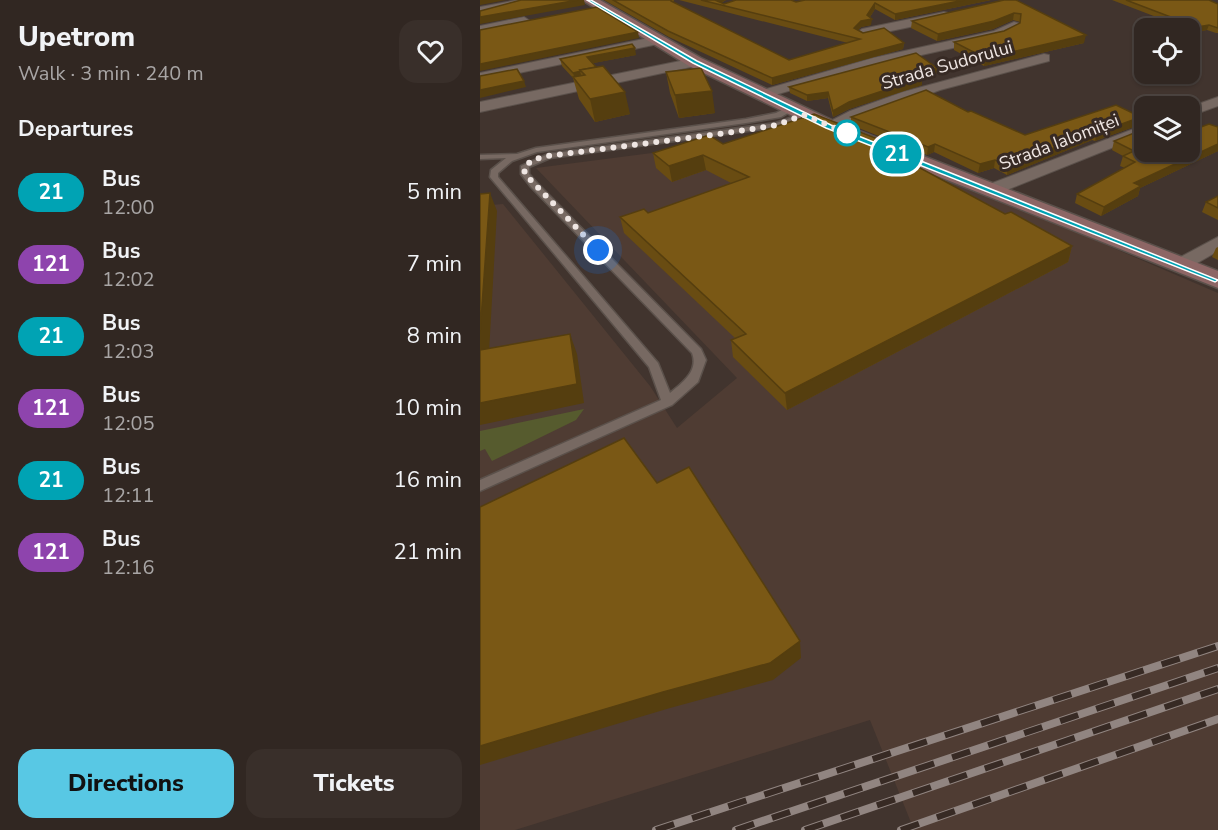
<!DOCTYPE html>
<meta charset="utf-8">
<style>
:root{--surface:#312722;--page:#392f2a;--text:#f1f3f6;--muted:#a8a5a5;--line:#4c4440;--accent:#58c8e4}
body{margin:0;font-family:"Nunito Sans",sans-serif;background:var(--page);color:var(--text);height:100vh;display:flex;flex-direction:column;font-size:22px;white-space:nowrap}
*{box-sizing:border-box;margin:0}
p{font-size:20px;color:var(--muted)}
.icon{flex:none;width:33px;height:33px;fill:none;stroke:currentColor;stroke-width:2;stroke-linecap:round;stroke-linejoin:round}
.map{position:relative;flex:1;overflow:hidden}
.details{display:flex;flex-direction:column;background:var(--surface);width:480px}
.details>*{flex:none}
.badge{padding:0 12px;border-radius:20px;font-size:21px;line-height:39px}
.controls{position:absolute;left:654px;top:18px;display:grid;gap:12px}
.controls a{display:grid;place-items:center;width:66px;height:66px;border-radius:12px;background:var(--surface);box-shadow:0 2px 4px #0004,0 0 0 2px var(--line);font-size:30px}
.you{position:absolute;width:30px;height:30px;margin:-15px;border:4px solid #fff;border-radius:50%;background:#1a73e8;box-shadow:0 0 0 9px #1a73e833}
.map>.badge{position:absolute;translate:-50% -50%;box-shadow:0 0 0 3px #fff}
h2{padding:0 18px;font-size:22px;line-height:54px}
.round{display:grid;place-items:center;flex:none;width:63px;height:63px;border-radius:18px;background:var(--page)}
.headline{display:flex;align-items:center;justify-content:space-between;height:102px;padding:0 18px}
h1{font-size:28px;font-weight:800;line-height:45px}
.action{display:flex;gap:12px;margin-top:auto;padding:12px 18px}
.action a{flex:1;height:69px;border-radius:18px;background:var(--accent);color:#111;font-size:24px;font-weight:800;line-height:69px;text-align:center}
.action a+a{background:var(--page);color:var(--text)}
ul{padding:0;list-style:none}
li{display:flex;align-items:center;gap:18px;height:72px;padding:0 18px}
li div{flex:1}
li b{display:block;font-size:22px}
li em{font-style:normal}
li .badge{min-width:66px;font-weight:700;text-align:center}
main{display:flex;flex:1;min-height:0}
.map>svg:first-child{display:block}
.built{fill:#4f3c33}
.green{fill:#565b2e}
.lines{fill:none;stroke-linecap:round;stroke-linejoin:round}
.lane-casing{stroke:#5b514b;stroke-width:3}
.street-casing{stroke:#5b514b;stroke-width:2}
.secondary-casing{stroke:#5b514b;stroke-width:3}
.lane{fill:#776962;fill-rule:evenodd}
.street{fill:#776962;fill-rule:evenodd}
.secondary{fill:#8d6665;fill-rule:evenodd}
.rail-casing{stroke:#918581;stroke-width:8}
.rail{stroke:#372a24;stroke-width:6;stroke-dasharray:19;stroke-linecap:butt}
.wall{fill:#694c12}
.shaded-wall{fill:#553e0f}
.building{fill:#7a5815;stroke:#553e0f;stroke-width:1.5}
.line{fill:#00a3b4;stroke:#fff;stroke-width:1.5}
.walk{stroke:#efe6e3;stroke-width:6;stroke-dasharray:0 10.8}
.stop-dot{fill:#fff;stroke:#00a3b4;stroke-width:3}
.labels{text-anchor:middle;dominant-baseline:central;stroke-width:6;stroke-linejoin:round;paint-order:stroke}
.far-street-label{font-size:18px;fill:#efe6e3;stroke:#372a24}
</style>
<main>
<section class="details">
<div class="headline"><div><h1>Upetrom</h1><p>Walk · 3 min · 240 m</p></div><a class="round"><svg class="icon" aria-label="heart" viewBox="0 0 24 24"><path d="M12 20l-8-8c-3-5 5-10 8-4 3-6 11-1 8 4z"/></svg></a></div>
<h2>Departures</h2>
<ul>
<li><span class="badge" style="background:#00a3b4;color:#fff">21</span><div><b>Bus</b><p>12:00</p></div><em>5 min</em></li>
<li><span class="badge" style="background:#8e44ad;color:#fff">121</span><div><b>Bus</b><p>12:02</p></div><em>7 min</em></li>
<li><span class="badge" style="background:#00a3b4;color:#fff">21</span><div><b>Bus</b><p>12:03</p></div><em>8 min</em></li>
<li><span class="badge" style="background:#8e44ad;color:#fff">121</span><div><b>Bus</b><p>12:05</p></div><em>10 min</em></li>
<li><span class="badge" style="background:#00a3b4;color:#fff">21</span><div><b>Bus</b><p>12:11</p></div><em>16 min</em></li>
<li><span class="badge" style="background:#8e44ad;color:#fff">121</span><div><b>Bus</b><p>12:16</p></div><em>21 min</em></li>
</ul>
<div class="action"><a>Directions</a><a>Tickets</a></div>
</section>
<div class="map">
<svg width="738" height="830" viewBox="0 0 738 830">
<rect width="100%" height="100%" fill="#41342e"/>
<!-- built -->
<polygon class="built" points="327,123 559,216 738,293 738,830 434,830 390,720 35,830 0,830 0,206 23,204 170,386 197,428 257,378 56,168 249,143"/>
<!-- green -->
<polygon class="green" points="104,409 96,420 12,461 5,449 0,451 0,431"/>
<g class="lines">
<!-- lane casing -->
<g class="lane-casing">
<path id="lane" d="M308 107 315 109 301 117 266 123 57 152 32 161 18 173V177L178 363 190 393C202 383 219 371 212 353L51 187 41 174V166L68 154 296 123 324 113 328 115 297 127 70 158 49 167V174L57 183 221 349 226 360 218 382 192 405 0 491V480L181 400 169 367 10 177 11 170 26 158 0 159V155L37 154 56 148 266 119 296 113Z"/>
</g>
<!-- street casing -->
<g class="street-casing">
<g id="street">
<polygon points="38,0 62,0 0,15 0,7"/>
<polygon points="464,12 468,13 468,19 382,37 376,33 382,29"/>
<polygon points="44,17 50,21 48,24 0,34 0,26"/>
<polygon points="534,22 538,23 538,29 522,37 401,64 281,99 274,95 276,92 393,58 514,31"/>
<polygon points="178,36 184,40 183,43 0,81 0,73"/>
<polygon points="564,54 569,55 569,61 460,90 355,129 349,131 341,126 370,111 423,92"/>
<polygon points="215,58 220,59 220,65 0,112 0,102"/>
<polygon points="738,97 738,106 710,116 710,107"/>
<polygon points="664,125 664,135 514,195 508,196 499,191 502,187"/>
<polygon points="738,237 738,251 707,269 693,269 690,265 693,261"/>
</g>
</g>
<!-- secondary casing -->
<g class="secondary-casing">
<polygon id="secondary" points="102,0 120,0 221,58 356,122 738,271 738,288 342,130 209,66"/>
</g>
<!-- lane -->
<use href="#lane" class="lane"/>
<!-- street -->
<use href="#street" class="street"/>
<!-- secondary -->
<use href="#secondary" class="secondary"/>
<!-- rail casing -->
<g class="rail-casing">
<g id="rail">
<polyline points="176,830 738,646"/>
<polyline points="256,830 738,668"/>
<polyline points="325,830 738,689"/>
<polyline points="421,830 738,719"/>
</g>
</g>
<!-- rail -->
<use href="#rail" class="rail"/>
</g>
<!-- wall -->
<g class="wall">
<polygon points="124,0 194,0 193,3 309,60 368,43 199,0 246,0 241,3 244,4 316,2 325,0 511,0 415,20 395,9 390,17 391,25 381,27 378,30 383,33 424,43 423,49 292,85 189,37"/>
<polygon points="524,0 604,43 504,66 474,50 474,42 524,31 540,24 540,22 533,20 513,29 457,41 431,28 432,21"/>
<polygon points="632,0 729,0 738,4 738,33 736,33 727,30 715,32 710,30 710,28 705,28"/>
<polygon points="156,55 113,63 150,114 115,122 99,99 93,78 82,66 80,59"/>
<polygon points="457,68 456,74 440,77 442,78 442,85 369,109 353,117 348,98 327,101 310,93 309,87"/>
<polygon points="186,72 235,113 199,118 190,93"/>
<polygon points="488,112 545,135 659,125 615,141 612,140 527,175 514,168 498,173 454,152 447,155 371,125 371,117"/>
<polygon points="738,127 738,151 660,188 658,196 621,216 595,203 597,194 645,168 640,166 643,156 632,150 634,141 664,152"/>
<polygon points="243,144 425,160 525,214 592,246 588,262 307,410 253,357 251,340 255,338 144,233 140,217 168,213 251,183 226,170 192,182 176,168 173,153"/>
<polygon points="738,196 738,220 722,212 726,202"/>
<polygon points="738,247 738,260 732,257 736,248"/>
</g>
<!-- shaded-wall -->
<g class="shaded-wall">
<polygon points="0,0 26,0 0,5"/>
<polygon points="98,0 104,0 105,5 0,24 0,17"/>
<polygon points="235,0 246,0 238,4"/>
<polygon points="484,0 511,0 415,20 415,14"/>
<polygon points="395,3 395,9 388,20 392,19 391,25 381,27 374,34 374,28 387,15"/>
<polygon points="534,13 533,20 513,29 457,41 458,34"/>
<polygon points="729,25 727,30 715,32 717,27"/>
<polygon points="158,32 159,38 0,71 0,64"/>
<polygon points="606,35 604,43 504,66 505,58"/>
<polygon points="424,43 423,49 292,85 292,78"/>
<polygon points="155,48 156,55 109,64 107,57"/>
<polygon points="457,68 456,74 432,78 432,72"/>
<polygon points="100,71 102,79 95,80 93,73"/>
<polygon points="442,78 442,85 369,109 353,117 353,111 369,102"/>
<polygon points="44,81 46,87 0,98 0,90"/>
<polygon points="232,91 235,113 199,118 195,95"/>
<polygon points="145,92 150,114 115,122 110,99"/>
<polygon points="348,92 348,98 327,101 327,95"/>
<polygon points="661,117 659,125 615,141 617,133"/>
<polygon points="614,132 612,140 527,175 528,166"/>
<polygon points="455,144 454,152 447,155 448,147"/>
<polygon points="738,144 738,151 660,188 658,196 621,216 624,207 654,183"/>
<polygon points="426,150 425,165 416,155"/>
<polygon points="223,155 226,170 192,182 189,166"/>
<polygon points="515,160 514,168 498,173 500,164"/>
<polygon points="10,193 17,211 8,370 0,353 0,334"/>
<polygon points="592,246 588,262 307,410 305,393"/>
<polygon points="90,334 97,354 104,403 0,425 0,403"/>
<polygon points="320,641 321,658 293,680 190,708 0,765 0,746"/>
</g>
<!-- building -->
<g class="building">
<polygon points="41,0 98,0 0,17 0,11"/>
<polygon points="133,0 191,0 191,1 309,60 380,39 221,0 235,0 244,4 256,0 311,0 316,2 325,0 484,0 415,14 395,3 387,15 392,19 381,21 374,28 383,33 404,28 424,43 292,78 188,31"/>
<polygon points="524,0 536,0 606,35 505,58 474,42 524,31 540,23 541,14 534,13 514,21 458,34 432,21"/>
<polygon points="646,0 729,0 738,4 738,28 729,25 717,27"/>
<polygon points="117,7 158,32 0,64 0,30"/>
<polygon points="152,44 155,48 107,57 116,67 100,70 101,71 93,73 80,59"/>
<polygon points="436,53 457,68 432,72 442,78 369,102 353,111 348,92 327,95 309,87"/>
<polygon points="123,66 145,92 110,99 93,77 105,75 100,70"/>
<polygon points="221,68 232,91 195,95 186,72"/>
<polygon points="37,69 44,81 0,90 0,76"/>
<polygon points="446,90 488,112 491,111 545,135 636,105 661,117 617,133 614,132 528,166 515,160 500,164 455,144 448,147 371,117"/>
<polygon points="334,114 426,150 416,155 525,214 531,212 592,246 305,393 251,340 266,334 140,217 164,209 168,213 269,177 223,155 189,166 173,153 229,135 243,144"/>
<polygon points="729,124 738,127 738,144 654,183 661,186 624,207 597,194 655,162 643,156 654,151 634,141 664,129 664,152 710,152 710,131"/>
<polygon points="10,193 0,334 0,194"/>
<polygon points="738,196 738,208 726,202"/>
<polygon points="90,334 97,384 0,403 0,350"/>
<polygon points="144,438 177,483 209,467 320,641 290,663 183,692 0,746 0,507"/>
</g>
<!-- line -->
<polygon class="line" points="107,0 111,0 217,61 351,125 738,280 735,282 346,128 213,63"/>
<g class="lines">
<!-- walk -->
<polyline class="walk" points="118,250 45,174 44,168 52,160 68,156 247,133 297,125 324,115 367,133"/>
</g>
<!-- markers -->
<circle class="stop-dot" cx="367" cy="133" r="12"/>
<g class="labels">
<!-- far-street labels -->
<g class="far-street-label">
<text transform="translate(467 65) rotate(-16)">Strada Sudorului</text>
<text transform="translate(579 142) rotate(-21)">Strada Ialomiței</text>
</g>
</g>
</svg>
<div class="controls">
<a><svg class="icon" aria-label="locate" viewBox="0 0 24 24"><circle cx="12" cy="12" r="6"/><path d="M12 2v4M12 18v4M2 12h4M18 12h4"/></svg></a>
<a><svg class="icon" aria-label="layers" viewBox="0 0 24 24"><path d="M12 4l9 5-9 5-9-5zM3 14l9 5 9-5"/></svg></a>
</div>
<div class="you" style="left:118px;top:250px"></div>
<b class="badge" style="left:417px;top:154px;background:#00a3b4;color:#fff">21</b>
</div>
</main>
